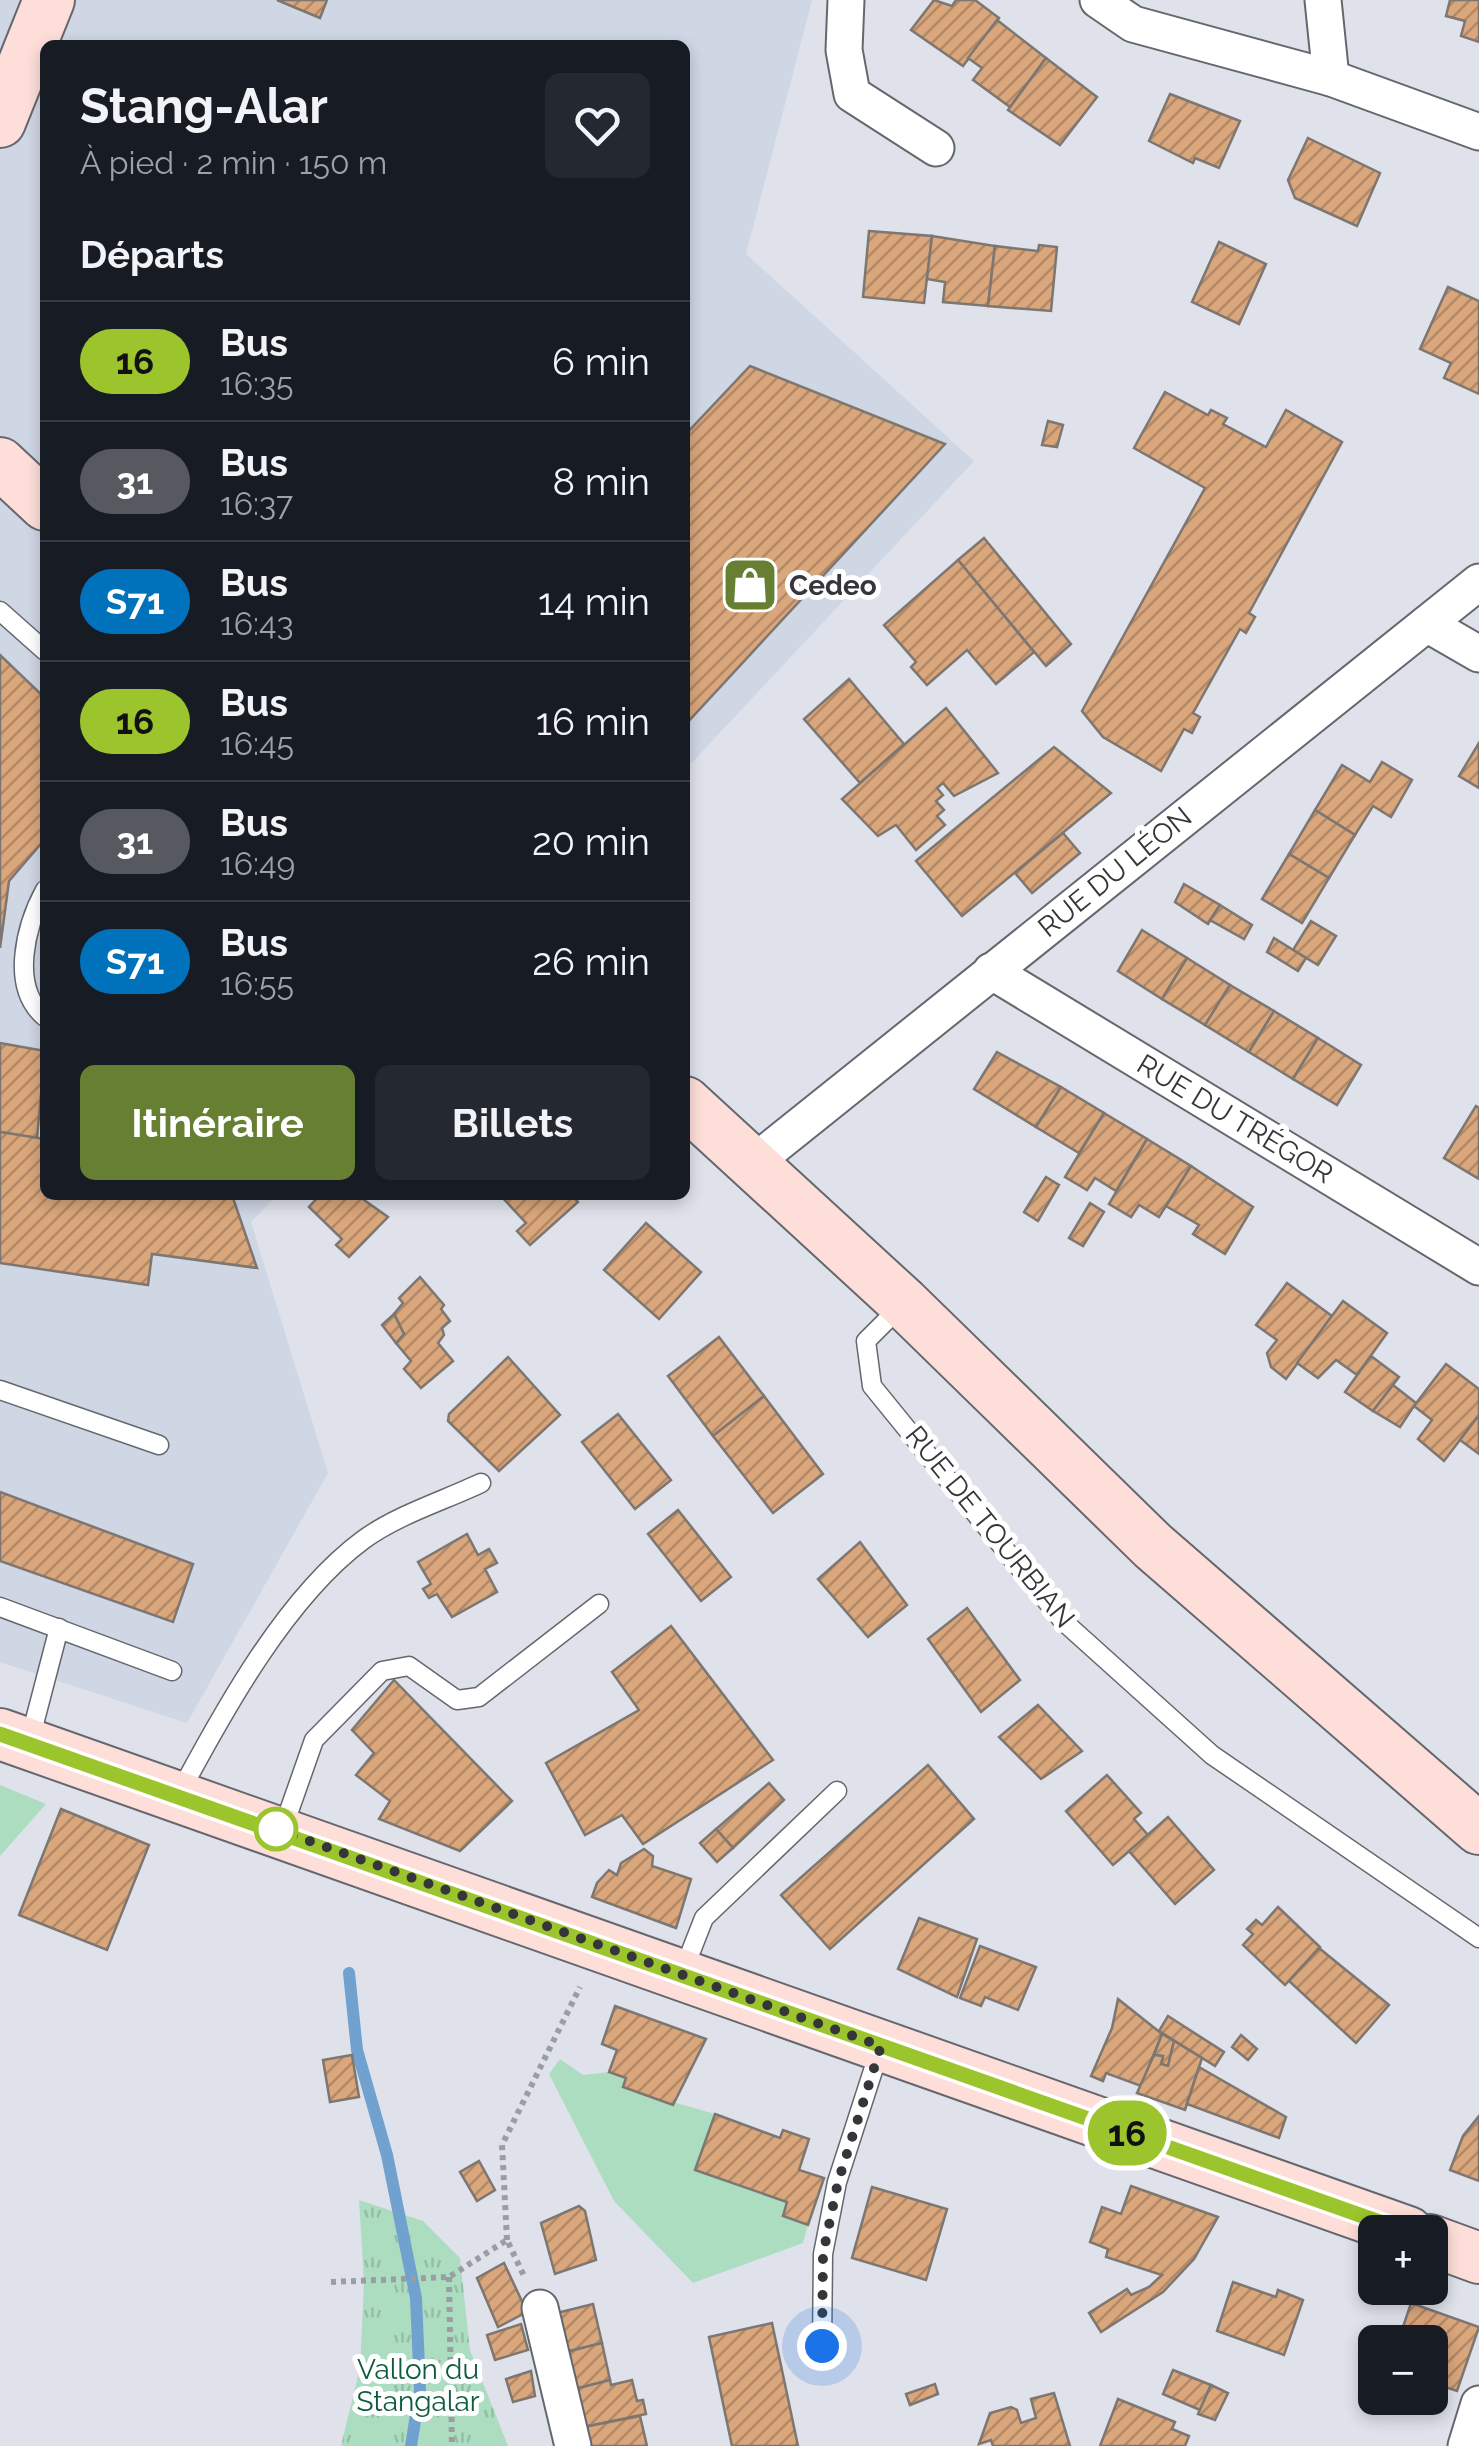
<!DOCTYPE html>
<html lang="fr">
<meta charset="utf-8">
<style>
:root{--surface:#171b24;--page:#242831;--text:#f1f3f6;--muted:#9ea1a6;--line:#363941;--accent:#667f32}
body{margin:0;font-family:Raleway,sans-serif;background:var(--page);color:var(--text);height:100vh;display:flex;flex-direction:column;font-size:38px;white-space:nowrap}
*{box-sizing:border-box;margin:0}
p{font-size:32px;color:var(--muted)}
.icon{flex:none;width:55px;height:55px;fill:none;stroke:currentColor;stroke-width:2;stroke-linecap:round;stroke-linejoin:round}
.map{position:relative;flex:1;overflow:hidden}
.drawer{position:absolute;left:40px;top:40px;width:650px;height:1160px;display:flex;flex-direction:column;background:var(--surface);border-radius:15px;box-shadow:0 5px 15px #0003}
.drawer>*{flex:none}
.badge{padding:0 20px;border-radius:32px;font-size:35px;line-height:65px}
.buttons{position:absolute;left:1358px;top:2215px;display:grid;gap:20px}
.buttons a{display:grid;place-items:center;width:90px;height:90px;border-radius:15px;background:var(--surface);box-shadow:0 5px 15px #0003;font-size:50px}
.you{position:absolute;width:50px;height:50px;margin:-25px;border:8px solid #fff;border-radius:50%;background:#1a73e8;box-shadow:0 0 0 15px #1a73e833}
.map>.badge{position:absolute;translate:-50% -50%;box-shadow:0 0 0 5px #fff}
h2{padding:0 40px;font-size:38px;line-height:90px}
.round{display:grid;place-items:center;flex:none;width:105px;height:105px;border-radius:15px;background:var(--page)}
.headline{display:flex;align-items:center;justify-content:space-between;height:170px;padding:0 40px}
h1{font-size:48px;font-weight:700;line-height:75px}
.button{display:flex;gap:20px;margin-top:auto;padding:20px 40px}
.button a{flex:1;height:115px;border-radius:15px;background:var(--accent);color:#fff;font-size:40px;font-weight:700;line-height:115px;text-align:center}
.button a+a{background:var(--page);color:var(--text)}
ul{padding:0;list-style:none}
li{display:flex;align-items:center;gap:30px;height:120px;padding:0 40px;border-top:2px solid var(--line)}
li div{flex:1}
li b{display:block;font-size:38px}
li em{font-style:normal}
li .badge{min-width:110px;font-weight:700;text-align:center}
.map>svg:first-child{display:block}
.built{fill:#cfd6e4}
.grass{fill:#adddc1}
.park{fill:url(#park-tufts)}
.lines{fill:none;stroke-linecap:round;stroke-linejoin:round}
.stream{stroke:#71a1ce;stroke-width:12}
.building{fill:url(#building-hatch);stroke:#7d7671;stroke-width:2.5}
.lane-casing{stroke:#64676e;stroke-width:21}
.street-casing{stroke:#64676e;stroke-width:39}
.secondary-casing{stroke:#64676e;stroke-width:54}
.path{stroke:#9b9da4;stroke-width:6;stroke-dasharray:5 5;stroke-linecap:butt}
.lane{stroke:#fff;stroke-width:18}
.street{stroke:#fff;stroke-width:35}
.secondary{stroke:#feded9;stroke-width:50}
.line-casing{stroke:#fff;stroke-width:22}
.line{stroke:#9cc42c;stroke-width:15}
.walk{stroke:#35363a;stroke-width:10;stroke-dasharray:0 18}
.stop-dot{fill:#fff;stroke:#9cc42c;stroke-width:5}
.labels{text-anchor:middle;dominant-baseline:central;stroke-width:10;stroke-linejoin:round;paint-order:stroke}
.poi-label{font-size:28px;font-weight:bold;fill:#35363a;stroke:#fff;text-anchor:start}
.street-label{font-size:28px;fill:#35363a;stroke:#fff}
.park-label{font-size:28px;fill:#0d5c3b;stroke:#fff}
</style>
<div class="map">
<svg width="1479" height="2446" viewBox="0 0 1479 2446">
<defs>
<pattern id="park-tufts" width="24" height="20" patternUnits="userSpaceOnUse" patternTransform="scale(2.5)"><rect width="24" height="20" fill="#adddc1"/><path d="M3 7l-1-3M5 7V3M7 7l1-3M15 17l-1-3M17 17v-4M19 17l1-3" fill="none" stroke="#95bea7"/></pattern>
<pattern id="building-hatch" width="6" height="6" patternUnits="userSpaceOnUse" patternTransform="scale(2.5)"><rect width="6" height="6" fill="#daa67b"/><path d="M-1 1l2-2M0 6l6-6M5 7l2-2" fill="none" stroke="#b28866"/></pattern>
</defs>
<rect width="100%" height="100%" fill="#dfe2ea"/>
<!-- built -->
<polygon class="built" points="0,0 812,0 746,254 974,461 685,770 685,45 45,45 45,1195 277,1195 251,1222 328,1473 187,1723 0,1662"/>
<!-- grass -->
<g class="grass">
<polygon points="0,1785 46,1804 0,1856"/>
<polygon points="560,2059 583,2075 609,2072 626,2078 624,2088 715,2114 696,2170 787,2202 783,2216 808,2225 803,2243 693,2283 614,2201 549,2074"/>
</g>
<!-- park -->
<polygon class="park" points="359,2200 423,2221 460,2258 470,2350 508,2446 341,2446 360,2368 364,2283"/>
<g class="lines">
<!-- stream -->
<polyline class="stream" points="349,1973 357,2050 387,2155 416,2298 420,2390 411,2446"/>
</g>
<!-- building -->
<g class="building">
<polygon points="277,0 327,0 320,18"/>
<polygon points="934,0 952,6 956,0 975,0 999,18 963,66 911,30"/>
<polygon points="1450,0 1479,0 1479,42 1461,36 1465,21 1446,16"/>
<polygon points="997,20 1046,58 1010,107 973,80 982,68 968,58"/>
<polygon points="1046,58 1097,97 1060,145 1008,110"/>
<polygon points="1170,94 1240,121 1219,168 1195,158 1193,163 1149,141"/>
<polygon points="1308,138 1380,173 1357,226 1295,198 1288,180"/>
<polygon points="869,231 932,236 924,303 863,297"/>
<polygon points="932,236 995,246 988,306 943,302 945,282 927,279"/>
<polygon points="1219,242 1266,264 1239,324 1192,302"/>
<polygon points="1039,245 1057,247 1051,311 988,306 995,246 1038,251"/>
<polygon points="1448,287 1479,301 1479,394 1444,378 1451,363 1420,349"/>
<polygon points="750,366 945,444 685,725 685,435"/>
<polygon points="1165,392 1208,415 1211,410 1227,418 1223,424 1266,447 1286,410 1342,442 1249,613 1255,617 1246,633 1240,629 1193,713 1200,717 1192,733 1184,729 1161,771 1103,737 1082,711 1205,488 1134,448"/>
<polygon points="1048,421 1063,425 1057,447 1042,445"/>
<polygon points="984,538 1071,644 1046,666 958,560"/>
<polygon points="958,560 1034,652 996,684 967,650 927,685 911,667 916,662 884,625"/>
<polygon points="0,655 45,698 45,839 9,881 0,948"/>
<polygon points="849,679 904,744 860,783 804,719"/>
<polygon points="946,708 998,773 954,796 943,783 937,788 943,795 936,801 944,810 937,816 945,825 916,850 896,825 878,836 842,799"/>
<polygon points="1479,743 1479,788 1459,776"/>
<polygon points="1054,747 1111,793 962,916 916,861"/>
<polygon points="1382,762 1412,780 1391,817 1373,806 1355,835 1315,810 1342,765 1370,782"/>
<polygon points="1315,810 1355,835 1329,878 1289,854"/>
<polygon points="1063,833 1080,853 1032,893 1015,873"/>
<polygon points="1289,854 1329,878 1302,923 1262,899"/>
<polygon points="1184,884 1220,905 1208,924 1175,902"/>
<polygon points="1220,905 1252,925 1244,939 1210,920"/>
<polygon points="1311,921 1336,936 1318,965 1293,950"/>
<polygon points="1142,930 1187,958 1162,999 1118,971"/>
<polygon points="1274,938 1306,958 1298,971 1267,952"/>
<polygon points="1187,958 1230,985 1205,1025 1162,999"/>
<polygon points="1230,985 1274,1011 1249,1052 1205,1025"/>
<polygon points="1274,1011 1318,1038 1293,1079 1249,1052"/>
<polygon points="1318,1038 1361,1065 1337,1105 1293,1079"/>
<polygon points="0,1043 45,1051 37,1138 0,1132"/>
<polygon points="997,1052 1061,1087 1036,1127 974,1089"/>
<polygon points="1061,1087 1104,1113 1079,1153 1036,1127"/>
<polygon points="1476,1106 1479,1108 1479,1179 1444,1158"/>
<polygon points="1104,1113 1147,1139 1116,1191 1095,1178 1087,1190 1065,1177"/>
<polygon points="0,1132 45,1139 45,1195 232,1195 257,1268 152,1254 148,1285 0,1263"/>
<polygon points="1147,1139 1191,1166 1159,1217 1139,1205 1131,1217 1109,1204"/>
<polygon points="1191,1166 1253,1207 1225,1254 1193,1234 1199,1225 1166,1206"/>
<polygon points="1046,1177 1059,1185 1038,1221 1024,1212"/>
<polygon points="320,1195 357,1195 388,1217 349,1257 336,1245 342,1239 309,1207"/>
<polygon points="500,1195 571,1195 578,1202 530,1245 517,1231 526,1223"/>
<polygon points="1090,1203 1104,1212 1083,1246 1069,1238"/>
<polygon points="646,1223 701,1272 659,1319 604,1270"/>
<polygon points="420,1277 444,1305 441,1309 450,1321 442,1328 444,1335 438,1343 453,1361 421,1388 404,1369 411,1361 396,1343 404,1334 394,1314 403,1303 399,1298"/>
<polygon points="1287,1283 1332,1316 1286,1379 1271,1367 1267,1353 1277,1340 1256,1325"/>
<polygon points="1343,1301 1387,1333 1357,1375 1336,1360 1318,1378 1297,1363"/>
<polygon points="394,1314 404,1334 396,1343 382,1325"/>
<polygon points="719,1337 764,1396 713,1436 668,1376"/>
<polygon points="1371,1356 1399,1377 1373,1411 1345,1392"/>
<polygon points="508,1357 560,1415 499,1471 448,1421 449,1414"/>
<polygon points="1446,1364 1479,1389 1479,1415 1444,1461 1418,1439 1432,1420 1414,1406"/>
<polygon points="1393,1385 1416,1403 1400,1427 1373,1411"/>
<polygon points="764,1396 823,1474 773,1513 713,1436"/>
<polygon points="618,1414 671,1480 635,1509 582,1442"/>
<polygon points="1479,1415 1479,1454 1460,1440"/>
<polygon points="0,1492 193,1564 173,1622 0,1561"/>
<polygon points="678,1510 731,1577 701,1601 648,1534"/>
<polygon points="467,1534 478,1555 489,1549 497,1563 485,1569 497,1592 452,1617 437,1594 429,1598 423,1589 431,1584 418,1562"/>
<polygon points="860,1542 907,1605 868,1637 818,1579"/>
<polygon points="967,1608 1020,1680 981,1712 928,1639"/>
<polygon points="671,1626 773,1760 643,1844 622,1815 585,1835 546,1763 639,1710 612,1672"/>
<polygon points="394,1680 512,1801 460,1851 379,1819 390,1801 356,1775 374,1753 352,1730"/>
<polygon points="1038,1705 1082,1751 1041,1779 999,1737"/>
<polygon points="928,1765 974,1819 830,1949 781,1895"/>
<polygon points="1107,1775 1141,1813 1134,1819 1148,1835 1113,1865 1066,1811"/>
<polygon points="769,1783 784,1800 733,1848 716,1829"/>
<polygon points="61,1809 149,1845 107,1950 19,1915"/>
<polygon points="1168,1817 1214,1870 1175,1904 1129,1851"/>
<polygon points="716,1829 733,1848 717,1862 700,1843"/>
<polygon points="644,1849 653,1856 652,1866 691,1879 676,1928 592,1897 597,1883 609,1870 617,1875 621,1863"/>
<polygon points="1278,1907 1320,1947 1285,1985 1243,1945 1253,1934 1247,1929 1256,1920 1262,1925"/>
<polygon points="919,1918 977,1939 957,1997 898,1969"/>
<polygon points="980,1946 1036,1967 1018,2010 985,1997 981,2006 960,1998"/>
<polygon points="1319,1948 1389,2005 1356,2043 1289,1981"/>
<polygon points="1118,1999 1162,2034 1141,2086 1106,2073 1103,2081 1091,2076 1112,2028"/>
<polygon points="615,2006 706,2039 673,2105 623,2087 626,2078 609,2072 617,2050 602,2044"/>
<polygon points="1168,2016 1224,2052 1215,2066 1159,2031"/>
<polygon points="1162,2034 1174,2041 1168,2066 1161,2064 1163,2056 1154,2055"/>
<polygon points="1241,2035 1257,2049 1248,2060 1232,2047"/>
<polygon points="1174,2041 1202,2058 1185,2110 1137,2093 1154,2055 1163,2056 1161,2064 1168,2066"/>
<polygon points="352,2055 359,2097 330,2102 323,2060"/>
<polygon points="1199,2067 1286,2117 1279,2138 1187,2104"/>
<polygon points="715,2114 780,2138 783,2130 809,2139 799,2170 824,2178 808,2225 783,2216 787,2202 695,2170"/>
<polygon points="1479,2116 1479,2181 1450,2170 1463,2136"/>
<polygon points="479,2161 495,2190 477,2201 460,2172"/>
<polygon points="1131,2186 1218,2217 1194,2259 1163,2292 1101,2332 1089,2313 1127,2289 1131,2295 1149,2287 1162,2275 1106,2257 1108,2249 1090,2242 1102,2207 1121,2214"/>
<polygon points="872,2187 947,2209 926,2280 852,2258"/>
<polygon points="579,2206 585,2211 596,2260 555,2274 541,2223"/>
<polygon points="504,2263 527,2312 498,2327 477,2278"/>
<polygon points="1233,2282 1276,2297 1278,2290 1303,2300 1284,2355 1217,2331"/>
<polygon points="1411,2303 1479,2327 1457,2391 1430,2382 1430,2342 1398,2342"/>
<polygon points="593,2304 602,2343 566,2352 557,2313"/>
<polygon points="772,2323 798,2446 732,2446 709,2337"/>
<polygon points="521,2324 528,2350 495,2360 487,2335"/>
<polygon points="602,2343 610,2380 575,2389 566,2352"/>
<polygon points="1173,2370 1211,2385 1200,2410 1163,2394"/>
<polygon points="531,2371 535,2396 513,2402 506,2379"/>
<polygon points="610,2380 611,2385 632,2380 637,2401 643,2400 646,2414 584,2427 571,2390"/>
<polygon points="935,2384 938,2394 910,2405 906,2394"/>
<polygon points="1211,2385 1228,2393 1215,2420 1198,2414"/>
<polygon points="1054,2393 1070,2446 993,2446 991,2440 979,2444 990,2413 1011,2407 1017,2410 1021,2423 1036,2418 1031,2399"/>
<polygon points="1118,2399 1175,2422 1172,2429 1189,2436 1185,2446 1100,2446"/>
<polygon points="640,2416 647,2446 588,2446 584,2427"/>
</g>
<g class="lines">
<!-- lane casing -->
<g class="lane-casing">
<g id="lane">
<polyline points="0,611 45,651"/>
<path d="M45 890C26 925 9 987 45 1017"/>
<polyline points="903,1304 866,1341 872,1386 1063,1621 1212,1755 1479,1938"/>
<polyline points="0,1390 159,1445"/>
<polyline points="0,1607 172,1671"/>
<polyline points="29,1743 59,1628"/>
<path d="M179 1794C224 1710 286 1597 363 1540 397 1515 443 1501 481 1483"/>
<polyline points="282,1831 314,1740 382,1671 409,1666 457,1700 479,1697 599,1604"/>
<polyline points="682,1974 704,1918 837,1791"/>
<polyline points="822,2346 823,2254 837,2182 880,2049"/>
</g>
</g>
<!-- street casing -->
<g class="street-casing">
<g id="street">
<polyline points="846,0 844,50 852,94 936,148"/>
<polyline points="1098,0 1133,24 1331,78 1479,132"/>
<polyline points="1323,0 1331,78"/>
<polyline points="1427,624 1479,654"/>
<polyline points="991,971 1479,1267"/>
<polyline points="752,1164 1479,582"/>
<polyline points="540,2308 573,2446"/>
<polyline points="1466,2446 1479,2404"/>
</g>
</g>
<!-- secondary casing -->
<g class="secondary-casing">
<g id="secondary">
<polyline points="0,122 49,0"/>
<polyline points="0,463 45,505"/>
<polyline points="685,1102 904,1303 1153,1546 1479,1829"/>
<polyline points="0,1734 1408,2232"/>
<polyline points="1430,2240 1479,2258"/>
</g>
</g>
<!-- path -->
<g class="path">
<polyline points="507,2240 502,2145 580,1987"/>
<polyline points="449,2277 452,2446"/>
<polyline points="331,2282 449,2277 507,2240 524,2276"/>
</g>
<!-- lane -->
<use href="#lane" class="lane"/>
<!-- street -->
<use href="#street" class="street"/>
<!-- secondary -->
<use href="#secondary" class="secondary"/>
</g>
<g class="lines">
<!-- line casing -->
<g class="line-casing">
<polyline id="line" points="0,1734 1408,2232"/>
</g>
<!-- line -->
<use href="#line" class="line"/>
<!-- walk -->
<polyline class="walk" points="276,1829 881,2046 838,2182 823,2254 822,2346"/>
</g>
<!-- icons -->
<defs>
<g id="shop-square" transform="scale(2.875)"><rect x="-9" y="-9" width="18" height="18" rx="4" fill="#667f32" stroke="#fff"/><path d="M-5-2.5h2.3a2.7 3.5 0 0 1 5.4 0H5L5.5 6h-11ZM-1.5-2.5h3a1.5 2.3 0 0 0-3 0Z" fill="#fff"/></g>
</defs>
<g fill-rule="evenodd">
<use href="#shop-square" x="750" y="585"/>
</g>
<!-- markers -->
<circle class="stop-dot" cx="276" cy="1829" r="20"/>
<g class="labels">
<!-- poi labels -->
<g class="poi-label">
<text x="789" y="585">Cedeo</text>
</g>
<!-- street labels -->
<g class="street-label">
<text transform="translate(1115 872) rotate(-39)">RUE DU LÉON</text>
<text transform="translate(1235 1119) rotate(31)">RUE DU TRÉGOR</text>
<text transform="translate(990 1527) rotate(51)">RUE DE TOURBIAN</text>
</g>
<!-- park labels -->
<g class="park-label">
<text x="418" y="2369">Vallon du<tspan x="418" dy="32">Stangalar</tspan></text>
</g>
</g>
</svg>
<div class="buttons">
<a>+</a>
<a>−</a>
</div>
<div class="you" style="left:822px;top:2346px"></div>
<b class="badge" style="left:1127px;top:2133px;background:#9cc42c;color:#111">16</b>
<section class="drawer">
<div class="headline"><div><h1>Stang-Alar</h1><p>À pied · 2 min · 150 m</p></div><a class="round"><svg class="icon" aria-label="heart" viewBox="0 0 24 24"><path d="M12 20l-8-8c-3-5 5-10 8-4 3-6 11-1 8 4z"/></svg></a></div>
<h2>Départs</h2>
<ul>
<li><span class="badge" style="background:#9cc42c;color:#111">16</span><div><b>Bus</b><p>16:35</p></div><em>6 min</em></li>
<li><span class="badge" style="background:#56595f;color:#fff">31</span><div><b>Bus</b><p>16:37</p></div><em>8 min</em></li>
<li><span class="badge" style="background:#0072bc;color:#fff">S71</span><div><b>Bus</b><p>16:43</p></div><em>14 min</em></li>
<li><span class="badge" style="background:#9cc42c;color:#111">16</span><div><b>Bus</b><p>16:45</p></div><em>16 min</em></li>
<li><span class="badge" style="background:#56595f;color:#fff">31</span><div><b>Bus</b><p>16:49</p></div><em>20 min</em></li>
<li><span class="badge" style="background:#0072bc;color:#fff">S71</span><div><b>Bus</b><p>16:55</p></div><em>26 min</em></li>
</ul>
<div class="button"><a>Itinéraire</a><a>Billets</a></div>
</section>
</div>
